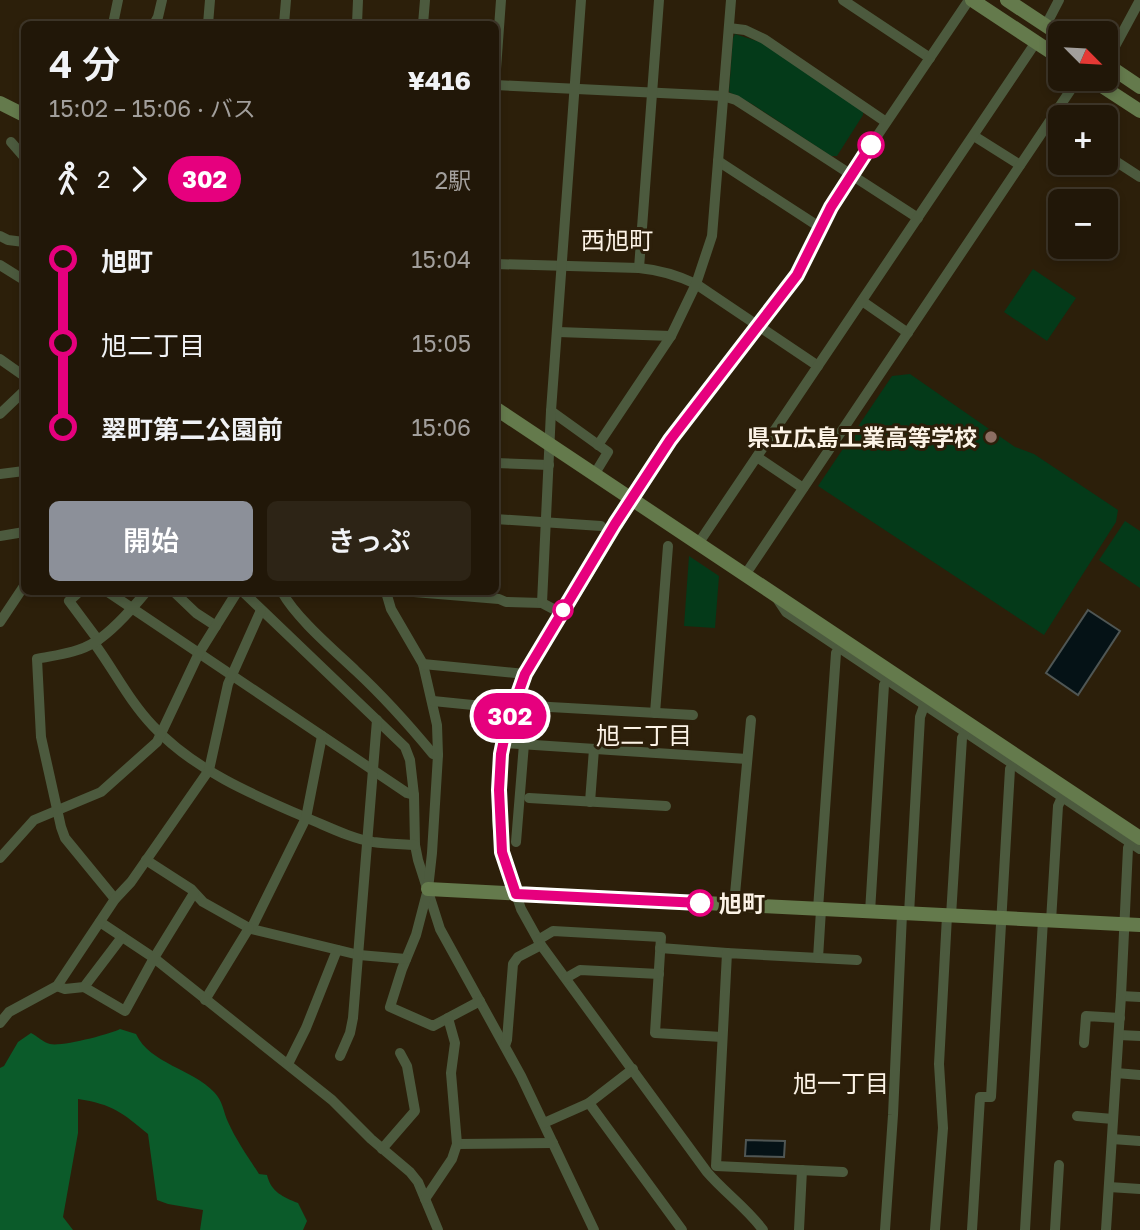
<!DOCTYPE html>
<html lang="ja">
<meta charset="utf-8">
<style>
:root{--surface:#211708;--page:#2d2416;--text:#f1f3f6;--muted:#a29f9c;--line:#3e3629;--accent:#8c9099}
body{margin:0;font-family:"Golos Text","Noto Sans JP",sans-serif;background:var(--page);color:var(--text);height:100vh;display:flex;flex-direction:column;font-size:26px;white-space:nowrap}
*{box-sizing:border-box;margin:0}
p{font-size:23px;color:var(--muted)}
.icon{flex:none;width:38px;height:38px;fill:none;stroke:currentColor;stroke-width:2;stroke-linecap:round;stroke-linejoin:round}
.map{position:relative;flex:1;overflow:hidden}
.side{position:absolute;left:21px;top:21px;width:478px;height:574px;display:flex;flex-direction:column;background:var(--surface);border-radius:10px;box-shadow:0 4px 10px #0003,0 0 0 2px var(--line)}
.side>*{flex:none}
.badge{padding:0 14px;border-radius:23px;font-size:24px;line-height:46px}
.needle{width:46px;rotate:114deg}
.fabs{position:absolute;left:1048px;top:21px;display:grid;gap:14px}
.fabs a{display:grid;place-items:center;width:70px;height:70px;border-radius:10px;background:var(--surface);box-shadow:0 4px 10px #0003,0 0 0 2px var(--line);font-size:35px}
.map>.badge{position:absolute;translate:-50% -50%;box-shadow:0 0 0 4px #fff}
.legs{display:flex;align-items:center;gap:10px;height:77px;padding:0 28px;font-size:23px}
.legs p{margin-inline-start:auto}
.head{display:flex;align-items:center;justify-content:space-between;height:119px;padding:0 28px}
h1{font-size:38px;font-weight:600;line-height:52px}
.action{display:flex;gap:14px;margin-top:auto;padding:14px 28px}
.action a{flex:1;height:80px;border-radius:10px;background:var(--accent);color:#fff;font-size:28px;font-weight:600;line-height:80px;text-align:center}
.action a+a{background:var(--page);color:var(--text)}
ul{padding:0 28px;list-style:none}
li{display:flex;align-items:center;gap:24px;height:84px;font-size:26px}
li i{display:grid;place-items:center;width:10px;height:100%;margin:0 9px;background:currentColor}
li i::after{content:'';width:18px;height:18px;margin:-9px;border:5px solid;border-radius:50%;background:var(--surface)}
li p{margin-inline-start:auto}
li:first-child i{background:linear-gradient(#0000 50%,currentColor 0)}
li:last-child i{background:linear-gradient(currentColor 50%,#0000 0)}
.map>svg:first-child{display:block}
.green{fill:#043a19}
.forest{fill:#0b5b2a}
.water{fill:#051216;stroke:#4f5654;stroke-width:2}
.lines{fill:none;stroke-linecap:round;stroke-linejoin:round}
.street{stroke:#4c5a3e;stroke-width:10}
.secondary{stroke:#647a4c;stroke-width:14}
.line-1-casing{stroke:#fff;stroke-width:16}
.line-1{stroke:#e6007e;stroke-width:10}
.stop-1-dot{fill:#fff;stroke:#e6007e;stroke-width:3.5}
.education-dot{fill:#8d6e63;stroke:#2c1f0a;stroke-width:2.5}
.labels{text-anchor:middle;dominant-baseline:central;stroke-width:6;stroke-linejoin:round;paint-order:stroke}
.poi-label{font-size:23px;font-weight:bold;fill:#fcf3e6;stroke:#2c1f0a;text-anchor:end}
.stop-label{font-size:23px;font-weight:bold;fill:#fcf3e6;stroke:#2c1f0a;text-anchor:start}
.neighbourhood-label{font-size:24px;fill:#fcf3e6;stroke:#2c1f0a}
</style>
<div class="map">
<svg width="1140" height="1230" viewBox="0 0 1140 1230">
<rect width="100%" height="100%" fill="#2c1f0a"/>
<!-- green -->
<g class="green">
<polygon points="735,34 763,43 863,111 863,115 837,156 831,156 752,104 729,92 733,38"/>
<polygon points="1033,269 1076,298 1047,341 1004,312"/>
<polygon points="910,374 1015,447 1034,454 1118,510 1116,522 1044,635 818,486 892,376"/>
<polygon points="1125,521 1140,531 1140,588 1099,560"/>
<polygon points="689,556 719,576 715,628 684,626"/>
</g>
<!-- forest -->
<path class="forest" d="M120 1029 136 1034C150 1064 193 1069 214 1092 223 1101 223 1111 228 1122 236 1140 248 1157 259 1174L267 1175C271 1192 283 1197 298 1203L307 1221 303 1230H200L203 1210 168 1204 157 1200 148 1134C123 1113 112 1104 78 1099V1133L63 1217 73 1230H0V1068L4 1066 18 1042 31 1033C37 1036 44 1043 50 1044 61 1047 111 1034 120 1029Z"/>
<!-- water -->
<g class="water">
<polygon points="1088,610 1120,631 1078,695 1046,673"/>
<polygon points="746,1140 785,1141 784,1157 745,1156"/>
</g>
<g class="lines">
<!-- street -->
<g class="street">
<polyline points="843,0 930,58"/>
<polyline points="113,24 118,0"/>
<polyline points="154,24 158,17 162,0"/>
<polyline points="208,24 210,0"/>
<polyline points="284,24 286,0"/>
<polyline points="357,24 358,0"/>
<polyline points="423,24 425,0"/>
<polyline points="1046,25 1059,0"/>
<polyline points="729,28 745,30 764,39 886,122"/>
<polyline points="1106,63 1140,0"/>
<polyline points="495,83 501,0"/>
<polyline points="495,85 723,96 736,100 918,218"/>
<polyline points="974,136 1020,165"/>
<polyline points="11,142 24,157"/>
<polyline points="1106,155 1140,177"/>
<polyline points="718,161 821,228"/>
<polyline points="0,236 8,240 24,242"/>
<path d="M495 264 639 268C660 270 677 275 696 284L818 366"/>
<polyline points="0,265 24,280"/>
<polyline points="639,268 659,0"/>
<polyline points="862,301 908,333"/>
<polyline points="558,332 671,336"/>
<polyline points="0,359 24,376"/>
<polyline points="551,411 608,452 594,475"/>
<polyline points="0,414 24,391"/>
<polyline points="598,445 671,336 696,284 712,236 731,0"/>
<polyline points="757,457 803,488"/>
<polyline points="495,463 549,465"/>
<polyline points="0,474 24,471"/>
<polyline points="631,500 670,440 797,275 846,182 969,0"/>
<polyline points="495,519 601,526"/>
<polyline points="0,536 24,532"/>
<polyline points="698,544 1036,42"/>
<polyline points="745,575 1078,79"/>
<polyline points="79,592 69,601 98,640"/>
<polyline points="108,592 407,793 414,795"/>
<polyline points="174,592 196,613 216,626"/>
<polyline points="243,592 405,747 410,760 414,795 415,845 418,860 440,929 521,1076 594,1230"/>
<path d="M282 592C296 618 334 650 356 671 384 697 409 725 433 754L438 755"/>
<polyline points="386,592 391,609 423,664 437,725 438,755 432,853 428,889 416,935 402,969 390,1007 433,1026 480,1001"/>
<polyline points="414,592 499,599 506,602 542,603 561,613"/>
<polyline points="776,597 786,612 1140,849"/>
<polyline points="542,603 551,411 581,0"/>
<polyline points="0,622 24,586"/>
<path d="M94 643C114 670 129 701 153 726 194 770 253 795 307 818 329 827 350 838 373 842 387 844 401 844 415 845"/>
<polyline points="423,664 525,674"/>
<polyline points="433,701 512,709"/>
<polyline points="514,701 532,706 693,715"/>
<polyline points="655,713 668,546"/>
<polyline points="503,743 747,759"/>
<polyline points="529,798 666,806"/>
<polyline points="590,802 594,749"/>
<polyline points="516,842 524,744"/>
<polyline points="0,858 34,820 101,792 157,742 199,653 237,592"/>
<polyline points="146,860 191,889 203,902 251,929 359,955 406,959"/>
<path d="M516 894 521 909 541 945 707 1172C725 1193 747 1208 763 1230"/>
<path d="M115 899 65 838 61 827 41 737 37 659C56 655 78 653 95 642 114 630 132 609 146 592"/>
<polyline points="734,905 751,720"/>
<polyline points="818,909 836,653 839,649"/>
<polyline points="870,912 884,685 887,681"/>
<polyline points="909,914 920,717 924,706"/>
<polyline points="951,916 962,738 965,733"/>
<polyline points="1051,921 1058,806 1062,797"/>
<polyline points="100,922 154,958 332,1100 371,1139 410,1172 418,1182 438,1230"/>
<polyline points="251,929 306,818 322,736"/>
<polyline points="538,940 553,931 661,937 655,1033 722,1037"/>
<polyline points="660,948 727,953"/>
<polyline points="818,958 821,910"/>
<polyline points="566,978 580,970 659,974"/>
<polyline points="57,986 65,989 84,987 122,937"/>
<polyline points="84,987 125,1011 154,958 194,893"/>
<polyline points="1121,996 1140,997"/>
<polyline points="205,1000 249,928"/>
<polyline points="0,1023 9,1012 57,986 115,899 131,882 209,770 228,684 261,610"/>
<polyline points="1119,1035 1140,1036"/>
<polyline points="1084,1043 1086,1016 1120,1018"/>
<polyline points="505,1046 507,1040 513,964 518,957 541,945"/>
<polyline points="340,1056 350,1033 353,1018 377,720"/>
<polyline points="288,1064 306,1028 337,950"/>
<polyline points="1116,1073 1140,1075"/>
<polyline points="589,1103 682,1230"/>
<polyline points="1077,1116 1113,1119"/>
<polyline points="544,1123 589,1103 633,1069"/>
<polyline points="1112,1139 1140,1141"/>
<polyline points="457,1144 553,1143"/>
<polyline points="382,1149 415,1111 407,1066 400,1053"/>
<polyline points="843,1172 716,1166 727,953 857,960"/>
<polyline points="1109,1187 1140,1189"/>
<polyline points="425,1199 452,1159 457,1144 451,1073 455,1043 448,1018"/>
<polyline points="799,1230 802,1170"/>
<polyline points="885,1230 893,1115 902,914"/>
<polyline points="935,1230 943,1128 939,1064 947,916"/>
<polyline points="972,1230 980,1097 991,1097 1010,769 1013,765"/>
<polyline points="1025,1230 1043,920"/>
<polyline points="1055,1230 1059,1165"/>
<polyline points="1106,1230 1121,996 1128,848 1130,844"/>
</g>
<!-- secondary -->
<g class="secondary">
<polyline points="972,0 1060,58"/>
<polyline points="1007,0 1060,35"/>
<polyline points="1106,64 1140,87"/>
<polyline points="1091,79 1140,111"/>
<polyline points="0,103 24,115"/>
<polyline points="495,408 1140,838"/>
<polyline points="428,889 1140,925"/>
<polyline points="516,894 502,851 499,820 501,754 507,725 525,674 631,500"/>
</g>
</g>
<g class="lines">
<!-- line-1 casing -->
<g class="line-1-casing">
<polyline id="line-1" points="700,903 516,894 502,852 499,790 501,754 507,725 525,674 615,524 670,440 797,275 831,207 871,145"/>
</g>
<!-- line-1 -->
<use href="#line-1" class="line-1"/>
</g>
<!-- markers -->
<g class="stop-1-dot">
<circle cx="871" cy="145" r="12"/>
<circle cx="563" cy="610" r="9"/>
<circle cx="700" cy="903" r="12"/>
</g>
<circle class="education-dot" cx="991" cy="437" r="7"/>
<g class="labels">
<!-- poi labels -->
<g class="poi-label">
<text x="977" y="437">県立広島工業高等学校</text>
</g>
<!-- stop labels -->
<g class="stop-label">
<text x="719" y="903">旭町</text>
</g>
<!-- neighbourhood labels -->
<g class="neighbourhood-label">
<text x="617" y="239">西旭町</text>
<text x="644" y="734">旭二丁目</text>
<text x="841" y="1082">旭一丁目</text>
</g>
</g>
</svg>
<div class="fabs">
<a><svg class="needle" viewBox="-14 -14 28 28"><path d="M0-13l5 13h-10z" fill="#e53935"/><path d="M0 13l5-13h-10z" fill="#a29f9c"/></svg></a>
<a>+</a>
<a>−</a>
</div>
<b class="badge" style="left:510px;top:716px;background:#e6007e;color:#fff">302</b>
<section class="side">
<div class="head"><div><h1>4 分</h1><p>15:02 – 15:06 · バス</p></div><b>¥416</b></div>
<div class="legs"><svg class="icon" aria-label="walk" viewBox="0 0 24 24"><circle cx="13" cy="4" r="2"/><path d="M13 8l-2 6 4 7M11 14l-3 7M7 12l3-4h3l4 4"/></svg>2<svg class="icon" aria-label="forward" viewBox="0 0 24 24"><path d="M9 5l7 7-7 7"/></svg><b class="badge" style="background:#e6007e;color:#fff">302</b><p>2駅</p></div>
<ul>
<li><i style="color:#e6007e"></i><b>旭町</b><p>15:04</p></li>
<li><i style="color:#e6007e"></i><span>旭二丁目</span><p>15:05</p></li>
<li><i style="color:#e6007e"></i><b>翠町第二公園前</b><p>15:06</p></li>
</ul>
<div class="action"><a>開始</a><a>きっぷ</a></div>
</section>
</div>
